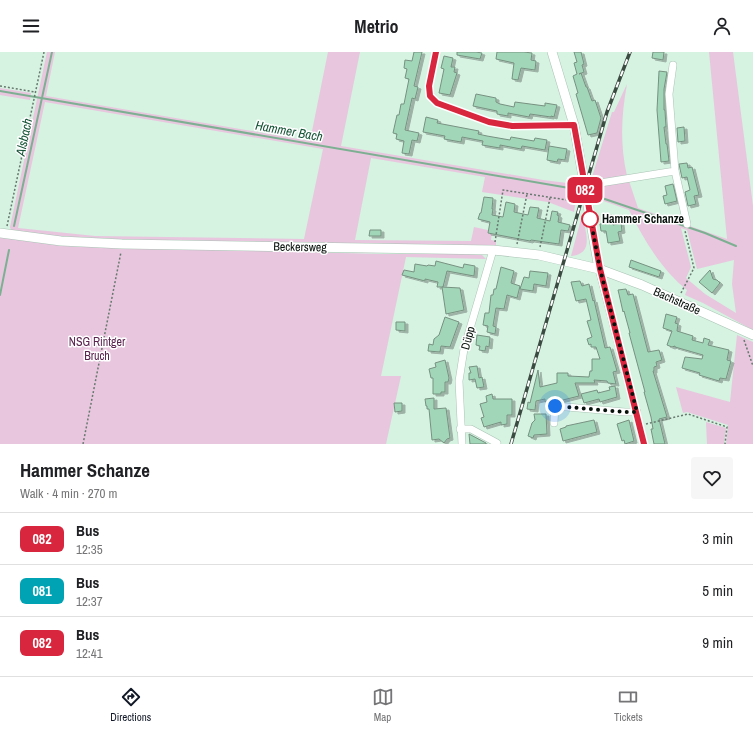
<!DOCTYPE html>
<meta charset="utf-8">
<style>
:root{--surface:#fff;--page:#f6f6f6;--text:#202124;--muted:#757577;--line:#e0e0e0;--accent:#111827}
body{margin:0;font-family:"Archivo Narrow",sans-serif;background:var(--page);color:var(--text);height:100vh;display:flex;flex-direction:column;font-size:15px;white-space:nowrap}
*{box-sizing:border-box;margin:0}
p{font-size:13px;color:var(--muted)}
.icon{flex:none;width:22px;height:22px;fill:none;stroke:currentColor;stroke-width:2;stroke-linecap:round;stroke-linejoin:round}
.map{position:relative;height:392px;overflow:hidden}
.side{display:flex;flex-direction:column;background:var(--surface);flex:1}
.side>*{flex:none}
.badge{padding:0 8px;border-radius:6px;font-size:14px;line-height:26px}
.you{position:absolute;width:20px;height:20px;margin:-10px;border:3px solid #fff;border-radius:50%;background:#1a73e8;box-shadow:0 0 0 6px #1a73e833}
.map>.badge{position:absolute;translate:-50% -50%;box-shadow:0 0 0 2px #fff}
.round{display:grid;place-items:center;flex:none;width:42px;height:42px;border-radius:4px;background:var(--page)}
.head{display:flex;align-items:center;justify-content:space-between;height:68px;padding:0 20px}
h1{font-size:19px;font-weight:800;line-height:30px}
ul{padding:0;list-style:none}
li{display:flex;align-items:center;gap:12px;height:52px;padding:0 20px;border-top:1px solid var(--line)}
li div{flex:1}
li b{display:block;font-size:15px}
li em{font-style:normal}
li .badge{min-width:44px;font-weight:700;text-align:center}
header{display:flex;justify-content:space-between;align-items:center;height:52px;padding:0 20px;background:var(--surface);font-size:18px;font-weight:800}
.dock{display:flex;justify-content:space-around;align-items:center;height:56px;border-top:1px solid var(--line);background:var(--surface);font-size:11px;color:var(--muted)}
.dock a{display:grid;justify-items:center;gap:2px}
.dock .on{color:var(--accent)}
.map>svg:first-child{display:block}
.green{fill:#e7c6de;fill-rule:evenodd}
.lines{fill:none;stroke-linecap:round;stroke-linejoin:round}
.stream{stroke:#7db092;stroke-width:2}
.building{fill:#a2d6b8;stroke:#779181;filter:url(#shadow)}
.minor-casing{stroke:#a9c4b4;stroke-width:8}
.tertiary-casing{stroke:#a9c4b4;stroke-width:10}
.path{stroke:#67796e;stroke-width:1.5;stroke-dasharray:2 2;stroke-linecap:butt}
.minor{stroke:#fff;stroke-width:7}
.tertiary{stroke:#fff;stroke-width:9}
.rail-casing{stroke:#3c4b42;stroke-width:3.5}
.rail{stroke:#fff;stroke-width:2;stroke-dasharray:6;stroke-linecap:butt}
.line-casing{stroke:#fff;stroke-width:9}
.line{stroke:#d7263d;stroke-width:6}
.walk{stroke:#07110b;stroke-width:4;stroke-dasharray:0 7.2}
.stop-dot{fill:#fff;stroke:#d7263d;stroke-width:2}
.labels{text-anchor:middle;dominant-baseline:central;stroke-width:3;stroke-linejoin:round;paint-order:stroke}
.stop-label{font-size:12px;font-weight:bold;fill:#07110b;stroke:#fff;text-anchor:start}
.street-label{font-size:12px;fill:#07110b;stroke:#fff}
.park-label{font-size:12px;fill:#59234e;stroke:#fff}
.water-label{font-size:13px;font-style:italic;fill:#155336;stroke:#fff}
</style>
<header><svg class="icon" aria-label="menu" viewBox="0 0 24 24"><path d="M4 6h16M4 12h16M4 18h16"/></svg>Metrio<svg class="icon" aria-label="person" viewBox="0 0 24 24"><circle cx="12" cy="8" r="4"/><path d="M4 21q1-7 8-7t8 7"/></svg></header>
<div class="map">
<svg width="753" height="392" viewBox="0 0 753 392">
<defs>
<filter id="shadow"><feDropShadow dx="3" dy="2" stdDeviation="0" flood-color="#0004"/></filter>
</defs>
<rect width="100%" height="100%" fill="#d6f2e1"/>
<!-- green -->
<g class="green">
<path d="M47 0H55L46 44 310 89 328 0H360L341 94 543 128 575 132 577 141 574 160 548 150 482 140 485 125 371 106 355 188 471 189 474 175 492 179 491 188 496 189V194L139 188 54 184 11 178 10 175ZM45 50 323 97 304 187 95 184 18 176Z"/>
<path d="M709 0H733L753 154V278L703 251 685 243 687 238C661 217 644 188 629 158L595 146 594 135 629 129 638 156 727 187ZM681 176 687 178 697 217 734 208 732 232 736 261 705 242 686 226 691 215Z"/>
<path d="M627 32C621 65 620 92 627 124L593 129 592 125 612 60H614Z"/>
<polygon points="0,36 31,41 30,48 0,43"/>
<path d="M583 166C586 182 594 202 571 204L581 167Z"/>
<polygon points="0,185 63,194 381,202 469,202 482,203 486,207 406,205 381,324 401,324 386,392 0,392"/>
<polygon points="737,283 753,290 753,392 726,392 728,373 687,360 683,361 676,335 730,350"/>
<polygon points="706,370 726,376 724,392 707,392"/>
</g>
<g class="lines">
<!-- stream -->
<g class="stream">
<polyline points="0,39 575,137"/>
<polyline points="596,144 705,181 736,194"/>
<polyline points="14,174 52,0"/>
<polyline points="0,243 9,198"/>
</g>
</g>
<!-- building -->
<g class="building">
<polygon points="414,0 422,0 414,34 418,35 415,47 412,46 405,78 419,81 417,89 412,88 409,102 402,101 404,89 396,87 397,82 393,81 397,63 399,63 401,52 404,52 409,27 405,26 407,17 404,16 405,8 412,9"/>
<polygon points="457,0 476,0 482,1 480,7 457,3"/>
<polygon points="497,0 524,0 532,1 531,8 536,9 535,18 521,16 518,28 512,27 514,11 496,7"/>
<polygon points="574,0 581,0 584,12 582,13 584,20 579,22 581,21 586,35 587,35 592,49 595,48 601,66 597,81 588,83 576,42 578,41 573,24 577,22 574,11 577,10"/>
<polygon points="653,0 664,0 663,8 652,6"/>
<polygon points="444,4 453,6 451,15 455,15 454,20 457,21 450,43 439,41 444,17 441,16"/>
<polygon points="659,19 667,20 664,37 664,58 665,58 665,59 666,75 664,75 666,92 667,92 669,109 661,110 657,58"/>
<polygon points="476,42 496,46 496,50 500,52 514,55 515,50 545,54 545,51 557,53 554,65 551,64 551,65 530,62 529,65 508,61 508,64 497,62 497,59 473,54"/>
<polygon points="426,65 438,68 437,71 479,79 478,82 487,84 510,88 511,85 534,89 535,86 547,88 545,98 522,94 521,97 500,93 500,96 482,93 483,89 462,85 461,90 444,87 445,84 423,80"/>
<polygon points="684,75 685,89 678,90 677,76"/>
<polygon points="549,94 567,97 565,108 558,107 557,110 547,108"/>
<polygon points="687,111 688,116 692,115 699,143 694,144 696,152 688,154 685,140 690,138 687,125 682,126 679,112"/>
<polygon points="673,132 677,149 665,152 663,144 667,143 665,134"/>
<polygon points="484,145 493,146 492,157 493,157 492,163 503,165 506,150 515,152 514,160 528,163 530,155 539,156 537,166 550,169 552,159 558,160 557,163 559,164 558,170 570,173 568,179 561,178 559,192 531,188 530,189 488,181 490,170 478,167 480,161 481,161"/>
<polygon points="612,163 613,173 621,171 622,179 618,180 620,189 608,191 606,179 601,179 600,172 605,171 604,165"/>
<polygon points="370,178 381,178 381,184 369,184"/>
<polygon points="631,208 661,219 659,225 629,215"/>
<polygon points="436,209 463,216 464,212 475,214 474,224 447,219 443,235 437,235 438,230 425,227 425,229 402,223 404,218 414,220 415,212 427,214 428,213 435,214"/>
<polygon points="501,215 514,219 511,231 520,234 517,246 507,243 504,257 496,256 493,274 496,275 495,282 487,280 488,274 483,273 485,261 489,261 491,243 493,243 494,237 496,237"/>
<polygon points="710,218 713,227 717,228 720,231 712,241 699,230"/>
<polygon points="530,219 548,221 546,234 534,232 533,239 520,237 524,225 529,226"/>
<polygon points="580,229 582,234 589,232 593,249 594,248 605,296 610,295 617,319 613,320 616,332 608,331 607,329 594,328 595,331 575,331 579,344 559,349 559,346 545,350 545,347 536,349 535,358 527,357 528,350 530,351 538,318 540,335 557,331 557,321 568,321 568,324 589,325 590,319 592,319 592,307 600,307 596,295 591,295 591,292 589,293 587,287 592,285 587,269 591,268 586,247 576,249 571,230"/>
<polygon points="442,235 460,236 464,258 446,262"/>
<polygon points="626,237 628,243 633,242 648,300 659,298 662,308 656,310 657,314 654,315 654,319 653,319 667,365 659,367 665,392 654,392 651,377 653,377 651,365 644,340 645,340 629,281 630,281 624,259 623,260 619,242 618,238"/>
<polygon points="666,262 677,265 675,271 678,272 677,279 693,284 692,288 703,291 704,286 710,288 708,293 729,298 727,308 731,309 726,327 720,326 719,329 699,323 700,321 682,316 685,305 702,307 703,303 675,295 675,294 672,295 667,293 672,279 663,276"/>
<polygon points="445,265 459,270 450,295 441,294 440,300 428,299 429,292 433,293 434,287 439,283"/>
<polygon points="396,270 405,270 405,279 396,278"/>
<polygon points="477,283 490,285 489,295 486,294 485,299 479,298 480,294 476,293"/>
<polygon points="445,308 449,326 448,330 445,330 445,340 441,340 441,342 433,342 433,326 431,326 429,317 436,315 435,311"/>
<polygon points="477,314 479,326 482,325 484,335 477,336 475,327 469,328 469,321 471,321 469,315"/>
<polygon points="615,334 617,345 600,350 599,347 584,351 581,342 597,338 598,341 610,338 609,335"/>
<polygon points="492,342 493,347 512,347 512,363 507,363 507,372 501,373 501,370 484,375 481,366 484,365 480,352 487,350 486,344"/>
<polygon points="434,346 434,357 446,356 450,386 447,387 444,391 439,387 432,388 429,357 427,357 427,354 426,354 425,347"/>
<polygon points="394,351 402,351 402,359 395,360"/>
<polygon points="534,362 546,362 547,382 534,383 533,386 528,384 532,371 535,368"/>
<polygon points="594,368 597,380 563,389 560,377 566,375 566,374"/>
<polygon points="629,368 634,389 625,392 624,388 622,389 617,372"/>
<polygon points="469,382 486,391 486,392 470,392"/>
</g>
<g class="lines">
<!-- minor casing -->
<g class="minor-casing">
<g id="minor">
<polyline points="436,0 429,34 430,43 437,51 489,70 512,74 574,73"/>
<polyline points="675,119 687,172"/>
<polyline points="585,138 594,132 675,119 669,42 673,13"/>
<polyline points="599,217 644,392"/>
<polyline points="554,371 555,354 625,360 637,360"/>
<polyline points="460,377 471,377 497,391"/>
<polyline points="462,392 459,329 464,297 493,198"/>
</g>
</g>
<!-- tertiary casing -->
<g class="tertiary-casing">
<g id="tertiary">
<polyline points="552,0 574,73 599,217"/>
<polyline points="0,181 61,189 122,192 493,198 539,203 599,217 642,233 753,283"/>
</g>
</g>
<!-- path -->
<g class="path">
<polyline points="0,34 35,40"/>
<polyline points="7,174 44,0"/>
<polyline points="495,190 503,138 580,150"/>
<polyline points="517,192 527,142"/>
<polyline points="540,195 550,146"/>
<polyline points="681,241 694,216 685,179"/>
<polyline points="744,288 753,314"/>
<polyline points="646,372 688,362 727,375 725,392"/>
<polyline points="83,392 121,200"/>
</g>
<!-- minor -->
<use href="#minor" class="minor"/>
<!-- tertiary -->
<use href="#tertiary" class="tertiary"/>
<!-- rail casing -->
<g class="rail-casing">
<polyline id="rail" points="511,392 607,60 630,0"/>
</g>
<!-- rail -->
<use href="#rail" class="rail"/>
</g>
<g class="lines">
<!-- line casing -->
<g class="line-casing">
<polyline id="line" points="436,0 429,34 430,44 437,51 489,70 512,74 574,73 600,217 644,392"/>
</g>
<!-- line -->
<use href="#line" class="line"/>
<!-- walk -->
<polyline class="walk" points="555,354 625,360 637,360 600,217 590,164 590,167"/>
</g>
<!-- markers -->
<circle class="stop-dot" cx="590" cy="167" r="8"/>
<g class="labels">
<!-- stop labels -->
<g class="stop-label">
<text x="602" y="167">Hammer Schanze</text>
</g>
<!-- street labels -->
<g class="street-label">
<text transform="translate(300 195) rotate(1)">Beckersweg</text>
<text transform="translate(677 249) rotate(24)">Bachstraße</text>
<text transform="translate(468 286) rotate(-75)">Düpp</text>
</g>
<!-- park labels -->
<g class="park-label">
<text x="97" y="290">NSG Rintger<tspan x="97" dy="14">Bruch</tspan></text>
</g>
<!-- water labels -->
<g class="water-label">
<text transform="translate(289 79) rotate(10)">Hammer Bach</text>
<text transform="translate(24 85) rotate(-78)">Alsbach</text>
</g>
</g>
</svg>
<div class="you" style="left:555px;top:354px"></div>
<b class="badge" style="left:585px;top:138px;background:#d7263d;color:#fff">082</b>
</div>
<section class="side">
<div class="head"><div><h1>Hammer Schanze</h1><p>Walk · 4 min · 270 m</p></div><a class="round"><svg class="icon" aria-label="heart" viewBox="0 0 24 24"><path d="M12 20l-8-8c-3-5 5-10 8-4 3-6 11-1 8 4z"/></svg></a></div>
<ul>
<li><span class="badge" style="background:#d7263d;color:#fff">082</span><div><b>Bus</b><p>12:35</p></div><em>3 min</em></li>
<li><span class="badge" style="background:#00a3b4;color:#fff">081</span><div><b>Bus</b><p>12:37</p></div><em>5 min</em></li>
<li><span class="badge" style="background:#d7263d;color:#fff">082</span><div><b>Bus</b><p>12:41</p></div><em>9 min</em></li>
</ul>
</section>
<nav class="dock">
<a class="on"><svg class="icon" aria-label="directions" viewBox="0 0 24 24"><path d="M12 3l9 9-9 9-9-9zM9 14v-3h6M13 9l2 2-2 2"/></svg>Directions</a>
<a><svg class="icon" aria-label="map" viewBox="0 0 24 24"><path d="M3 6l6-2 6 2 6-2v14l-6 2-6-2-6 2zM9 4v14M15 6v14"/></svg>Map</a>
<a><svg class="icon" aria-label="tickets" viewBox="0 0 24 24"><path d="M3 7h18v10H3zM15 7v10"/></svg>Tickets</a>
</nav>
